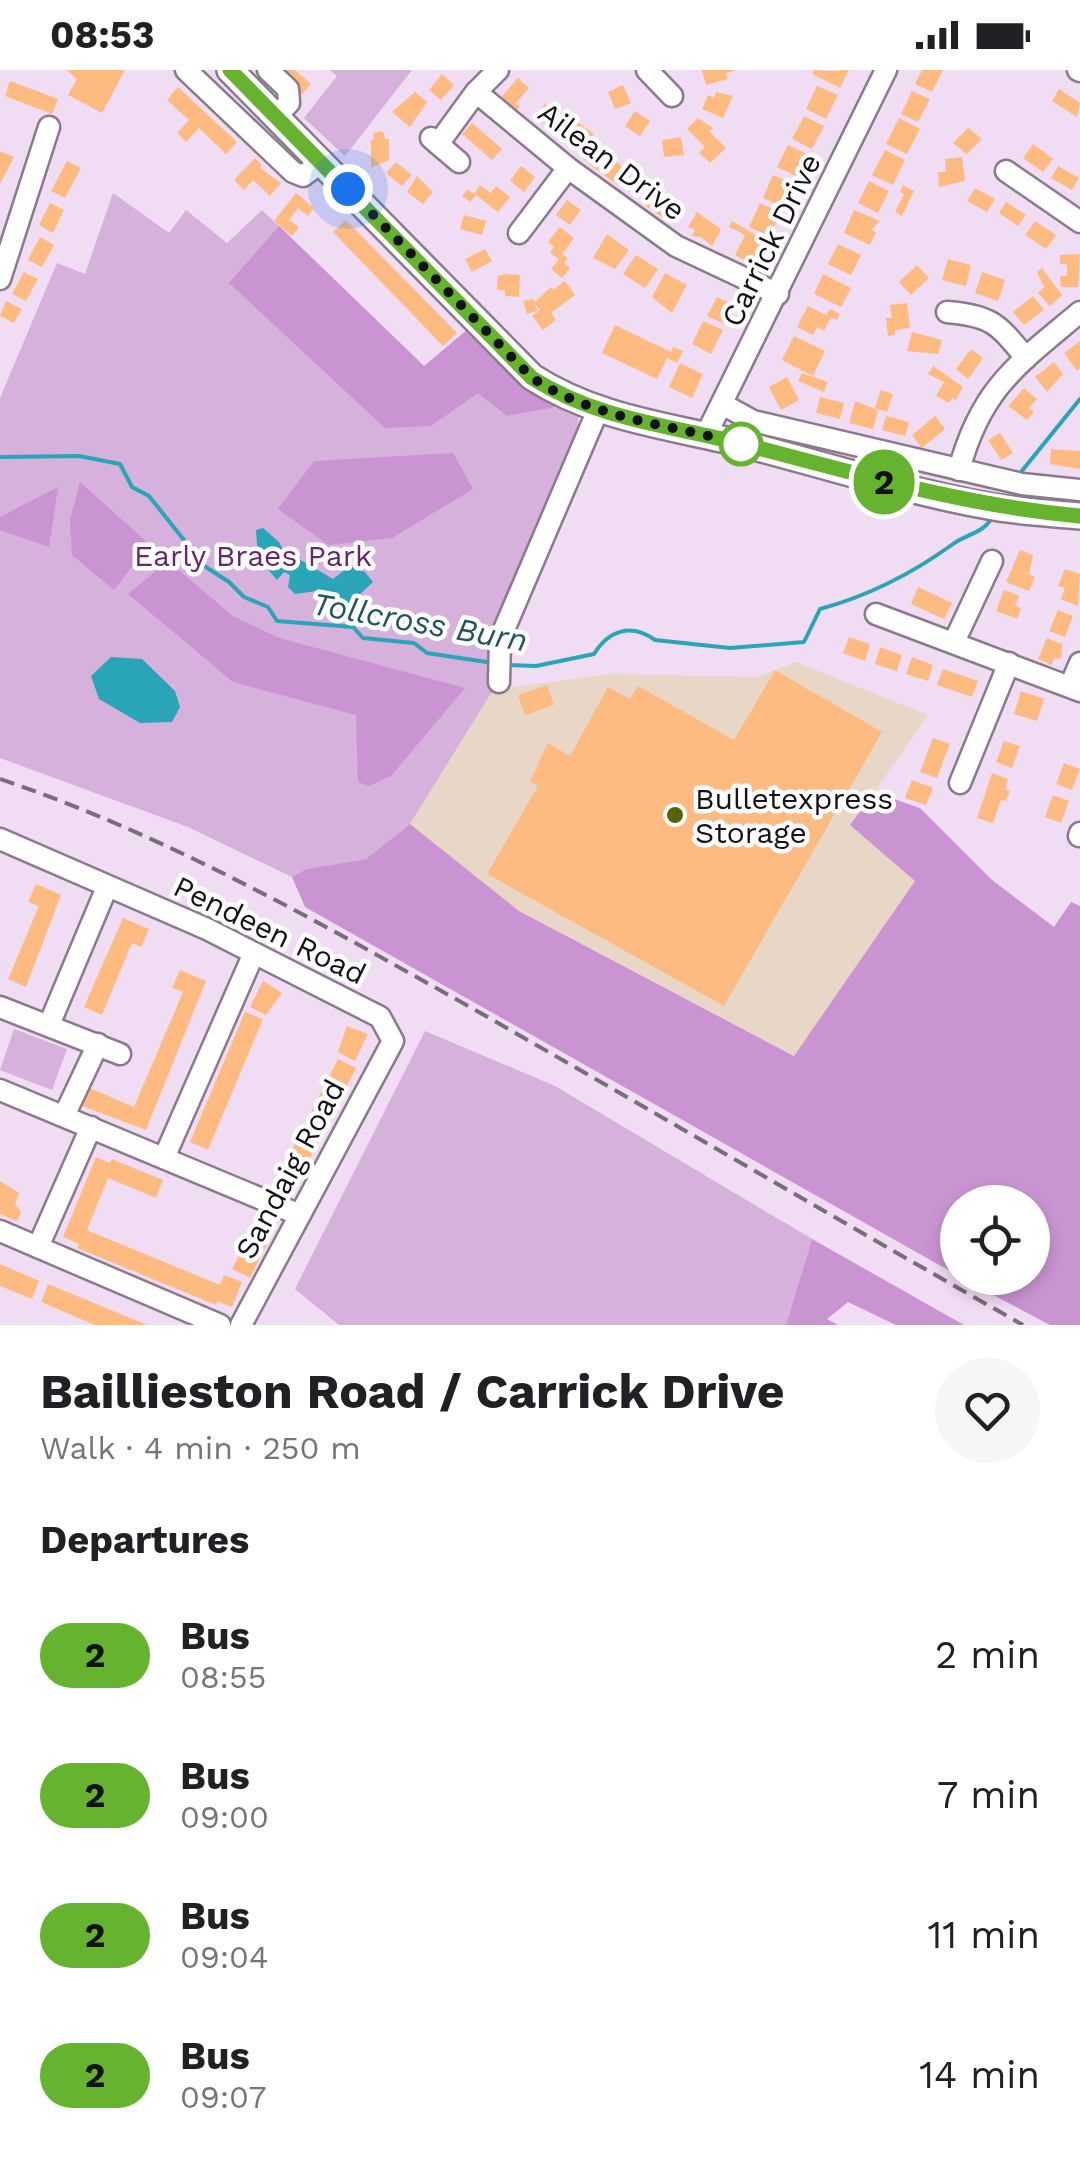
<!DOCTYPE html>
<meta charset="utf-8">
<style>
:root{--surface:#fff;--page:#f6f6f6;--text:#202124;--muted:#757577}
body{margin:0;font-family:"Work Sans",sans-serif;background:var(--page);color:var(--text);height:100vh;display:flex;flex-direction:column;font-size:38px;white-space:nowrap}
*{box-sizing:border-box;margin:0}
p{font-size:32px;color:var(--muted)}
.icon{flex:none;width:55px;height:55px;fill:none;stroke:currentColor;stroke-width:2;stroke-linecap:round;stroke-linejoin:round}
.map{position:relative;height:1255px;overflow:hidden}
.sheet{display:flex;flex-direction:column;background:var(--surface);flex:1}
.sheet>*{flex:none}
.badge{padding:0 20px;border-radius:32px;font-size:35px;line-height:65px}
.buttons{position:absolute;left:940px;top:1115px;display:grid;gap:20px}
.buttons a{display:grid;place-items:center;width:110px;height:110px;border-radius:50%;background:var(--surface);box-shadow:0 5px 15px #0003;font-size:50px}
.you{position:absolute;width:50px;height:50px;margin:-25px;border:8px solid #fff;border-radius:50%;background:#1a73e8;box-shadow:0 0 0 15px #1a73e833}
.map>.badge{position:absolute;translate:-50% -50%;box-shadow:0 0 0 5px #fff}
h2{padding:0 40px;font-size:38px;line-height:90px}
.round{display:grid;place-items:center;flex:none;width:105px;height:105px;border-radius:52px;background:var(--page)}
.overview{display:flex;align-items:center;justify-content:space-between;height:170px;padding:0 40px}
h1{font-size:48px;font-weight:700;line-height:75px}
ul{padding:0;list-style:none}
li{display:flex;align-items:center;gap:30px;height:140px;padding:0 40px}
li div{flex:1}
li b{display:block;font-size:38px}
li em{font-style:normal}
li .badge{min-width:110px;font-weight:700;text-align:center}
.status{display:flex;justify-content:space-between;align-items:center;height:70px;padding:0 50px;background:var(--surface);direction:ltr}
.status svg{height:28px;fill:currentColor}
.map>svg:first-child{display:block}
.industrial{fill:#e8d7c6}
.green{fill:#d5b1db}
.forest{fill:#ca94d3}
.water{fill:#2aa5b7}
.lines{fill:none;stroke-linecap:round;stroke-linejoin:round}
.stream{stroke:#2aa5b7;stroke-width:4}
.building{fill:#fdbb82}
.minor-casing{stroke:#8b7a8e;stroke-width:25}
.major-casing{stroke:#8b7a8e;stroke-width:30}
.minor{stroke:#fff;stroke-width:20}
.major{stroke:#fff;stroke-width:25}
.rail{stroke:#796c7b;stroke-width:4;stroke-dasharray:15 8;stroke-linecap:butt}
.line-casing{stroke:#fff;stroke-width:22}
.line{stroke:#65b32e;stroke-width:15}
.walk{stroke:#161018;stroke-width:10;stroke-dasharray:0 18}
.stop-dot{fill:#fff;stroke:#65b32e;stroke-width:5}
.poi-dot{fill:#586407;stroke:#fff;stroke-width:4}
.labels{text-anchor:middle;dominant-baseline:central;stroke-width:9;stroke-linejoin:round;paint-order:stroke}
.street-label{font-size:30px;fill:#161018;stroke:#fff}
.park-label{font-size:30px;fill:#662671;stroke:#fff}
.poi-label{font-size:30px;fill:#161018;stroke:#fff;text-anchor:start}
.water-label{font-size:32px;font-style:italic;fill:#22545b;stroke:#fff}
</style>
<div class="status"><b>08:53</b><svg viewBox="0 0 49 12"><path d="M0 12V9h3v3zM5 12V6h3v6zM10 12V3h3v9zM15 12V0h3v12zM26 1h20v11H26zM47 4h2v5h-2z"/></svg></div>
<div class="map">
<svg width="1080" height="1255" viewBox="0 0 1080 1255">
<rect width="100%" height="100%" fill="#f0dcf3"/>
<!-- industrial -->
<polygon class="industrial" points="796,592 928,645 851,755 915,811 795,986 519,841 410,754 493,620 608,604 757,607"/>
<!-- green -->
<g class="green">
<polygon points="330,0 412,0 345,86 304,48 337,6"/>
<polygon points="113,123 169,163 186,140 227,173 262,140 424,296 526,313 555,337 578,347 579,369 493,571 493,620 410,754 366,789 306,799 292,807 188,757 0,688 0,328 57,193 85,204"/>
<polygon points="14,959 67,979 52,1020 0,1000"/>
<polygon points="425,961 555,1016 812,1169 786,1255 339,1255 295,1219"/>
</g>
<!-- forest -->
<g class="forest">
<polygon points="279,156 424,296 468,259 555,337 507,346 478,323 431,356 385,358 229,213"/>
<polygon points="453,383 473,419 392,468 328,475 278,439 314,391"/>
<polygon points="80,412 149,474 114,520 72,485 70,450"/>
<polygon points="58,417 49,477 0,460 0,447"/>
<polygon points="168,491 233,546 279,568 465,618 391,706 369,716 358,712 356,645 233,612 128,524"/>
<polygon points="874,722 920,738 992,810 1054,857 1071,832 1080,836 1080,1255 1050,1255 961,1208 1032,1208 1032,1132 958,1132 957,1205 305,837 292,807 306,799 366,789 410,754 519,841 794,986 915,811 850,755"/>
<polygon points="812,1169 964,1255 896,1255 848,1232 827,1249 838,1255 786,1255"/>
</g>
<!-- water -->
<g class="water">
<polygon points="263,458 279,472 292,496 299,489 333,509 350,496 365,502 373,512 344,539 324,520 295,524 288,517 290,505 284,502 277,510 258,488 256,460"/>
<polygon points="111,587 142,589 175,621 180,637 172,652 140,653 99,629 91,606"/>
</g>
<g class="lines">
<!-- stream -->
<g class="stream">
<polyline points="0,387 79,386 120,394 132,417 149,426 184,470 192,488 229,512 244,527 268,537 277,551 353,557 363,568 414,573 427,583 493,593"/>
<polyline points="1017,407 1080,329"/>
<path d="M507 595 536 596 594 584C609 560 631 553 655 570L730 578 804 572 820 539C868 526 913 503 953 474 965 465 983 463 991 449"/>
</g>
</g>
<!-- building -->
<g class="building">
<polygon points="67,0 125,0 102,43 68,25 77,9"/>
<polygon points="287,0 295,0 311,14 302,24 281,6"/>
<polygon points="702,0 734,0 734,1 726,3 728,9 706,15"/>
<polygon points="814,0 826,1 849,0 840,18 812,4"/>
<polygon points="922,0 943,0 932,22 915,14"/>
<polygon points="442,4 454,15 441,30 429,20"/>
<polygon points="518,8 529,18 516,33 520,36 514,43 499,30"/>
<polygon points="10,11 58,29 52,44 5,26"/>
<polygon points="623,15 631,33 615,39 608,22"/>
<polygon points="817,16 838,25 826,49 806,39"/>
<polygon points="178,17 237,72 226,84 199,58 186,72 177,63 189,50 167,30"/>
<polygon points="1059,19 1080,33 1077,47 1052,31"/>
<polygon points="912,21 930,29 918,52 901,44"/>
<polygon points="415,22 427,32 410,57 392,42"/>
<polygon points="716,22 733,26 723,48 702,39 708,25 714,28"/>
<polygon points="545,34 564,43 551,59 535,46"/>
<polygon points="635,41 650,51 640,66 625,56"/>
<polygon points="804,46 824,56 812,79 792,69"/>
<polygon points="698,48 713,58 709,61 726,78 710,93 699,83 705,77 687,59"/>
<polygon points="899,48 920,59 907,84 886,74"/>
<polygon points="573,49 594,64 577,79 557,64"/>
<polygon points="472,53 502,79 492,90 462,64"/>
<polygon points="968,58 982,69 967,84 953,73"/>
<polygon points="383,61 385,69 389,69 389,90 371,98 371,70 374,70 373,63"/>
<polygon points="681,67 684,85 664,87 662,70"/>
<polygon points="1033,74 1053,89 1043,102 1023,88"/>
<polygon points="594,75 609,87 598,101 583,89"/>
<polygon points="788,75 809,85 798,107 777,97"/>
<polygon points="885,80 905,90 893,115 872,105"/>
<polygon points="0,81 14,87 0,114"/>
<polygon points="962,87 965,111 939,117 938,102 946,102 945,89"/>
<polygon points="255,88 262,95 260,98 281,113 270,126 253,110 244,120 234,110"/>
<polygon points="67,91 81,98 65,128 51,121"/>
<polygon points="615,91 629,102 619,116 604,105"/>
<polygon points="396,92 412,105 402,116 386,103"/>
<polygon points="521,96 535,107 524,122 510,111"/>
<polygon points="1058,96 1079,108 1072,120 1051,108"/>
<polygon points="773,105 794,114 783,137 763,128"/>
<polygon points="417,106 433,122 423,134 407,122"/>
<polygon points="869,111 889,121 878,143 858,133"/>
<polygon points="480,115 491,123 496,116 510,127 498,142 476,125 470,132 462,126 468,119 474,124"/>
<polygon points="903,115 914,121 902,146 895,142 904,124 900,122"/>
<polygon points="975,118 995,129 987,142 967,131"/>
<polygon points="653,119 672,132 670,135 675,139 670,147 664,143 662,147 643,134"/>
<polygon points="296,123 314,138 308,146 298,138 289,150 299,157 292,166 274,151"/>
<polygon points="567,130 581,140 570,155 556,145"/>
<polygon points="1006,132 1026,145 1018,156 999,143"/>
<polygon points="50,133 64,140 53,163 39,155"/>
<polygon points="760,133 781,143 770,166 749,157"/>
<polygon points="854,140 880,151 871,160 876,162 870,175 844,163"/>
<polygon points="697,142 721,159 712,176 701,167 692,166 695,160 688,157"/>
<polygon points="464,145 486,151 482,165 460,159"/>
<polygon points="346,150 457,263 443,276 333,162"/>
<polygon points="732,151 766,171 755,195 735,185 745,165 729,157"/>
<polygon points="1035,151 1056,165 1046,179 1025,165"/>
<polygon points="560,157 574,168 562,184 568,188 564,193 570,198 562,208 551,199 559,189 550,183 554,177 548,172"/>
<polygon points="607,164 629,180 615,199 593,188"/>
<polygon points="40,167 54,175 42,197 28,190"/>
<polygon points="838,174 861,185 851,205 828,194"/>
<polygon points="485,179 492,191 472,202 465,189"/>
<polygon points="1080,184 1078,217 1061,217 1060,206 1067,206 1067,194 1060,194 1060,185"/>
<polygon points="636,185 658,199 645,218 623,204"/>
<polygon points="948,189 971,195 966,216 942,210"/>
<polygon points="917,195 929,208 911,225 899,212"/>
<polygon points="1042,198 1062,225 1050,236 1038,223 1044,217 1037,202"/>
<polygon points="24,202 38,209 26,231 12,224"/>
<polygon points="982,202 1005,210 998,231 975,223"/>
<polygon points="665,203 687,215 672,243 652,227"/>
<polygon points="506,204 520,205 519,227 505,226 505,220 497,220 498,206"/>
<polygon points="823,204 851,218 841,237 814,224"/>
<polygon points="565,211 575,225 551,243 556,250 543,260 532,246 540,240 535,234 537,241 527,244 523,231 534,229 535,232 551,217 553,220"/>
<polygon points="1033,226 1044,240 1024,255 1013,242"/>
<polygon points="717,227 736,236 727,255 707,246"/>
<polygon points="6,231 22,239 14,253 0,246"/>
<polygon points="907,233 910,258 895,260 895,265 888,266 886,248 892,248 890,235"/>
<polygon points="808,236 826,245 830,239 840,244 837,250 831,247 824,261 817,257 813,265 797,257"/>
<polygon points="703,251 723,260 711,284 692,274"/>
<polygon points="615,255 671,282 673,277 683,281 677,293 667,288 657,309 602,283"/>
<polygon points="912,262 942,270 938,284 907,281"/>
<polygon points="794,266 825,281 813,306 782,290"/>
<polygon points="1080,271 1080,299 1077,301 1064,283"/>
<polygon points="971,279 983,288 968,309 956,299"/>
<polygon points="1054,292 1063,304 1047,322 1035,307"/>
<polygon points="680,293 703,304 692,328 669,317"/>
<polygon points="933,296 963,317 956,330 952,328 949,333 936,326 944,312 928,304"/>
<polygon points="802,303 828,312 824,322 798,311"/>
<polygon points="787,307 799,330 781,340 769,317"/>
<polygon points="1024,318 1037,329 1029,338 1034,342 1027,350 1008,336"/>
<polygon points="881,320 893,324 887,342 875,338"/>
<polygon points="820,327 844,333 840,349 816,343"/>
<polygon points="855,331 878,340 873,359 849,353"/>
<polygon points="886,346 909,352 905,366 882,360"/>
<polygon points="935,346 945,359 922,378 912,365"/>
<polygon points="1000,363 1013,383 1001,390 988,370"/>
<polygon points="1051,379 1080,381 1080,399 1050,394"/>
<polygon points="1020,480 1033,485 1029,504 1035,507 1029,521 1006,512"/>
<polygon points="1065,499 1080,504 1078,536 1061,529 1065,518 1058,516"/>
<polygon points="918,517 952,533 944,549 911,534"/>
<polygon points="1004,520 1019,526 1015,536 1021,538 1017,549 996,541"/>
<polygon points="1058,540 1073,546 1065,567 1049,561"/>
<polygon points="849,567 870,574 865,591 843,583"/>
<polygon points="1047,568 1062,574 1061,589 1054,588 1052,595 1038,589"/>
<polygon points="880,577 902,585 897,601 875,594"/>
<polygon points="912,587 933,595 928,611 906,604"/>
<polygon points="943,599 978,611 972,627 937,615"/>
<polygon points="775,600 882,662 724,936 487,804 538,716 530,711 548,673 570,686 608,617 630,629 638,616 734,670"/>
<polygon points="547,615 554,635 525,645 518,625"/>
<polygon points="1021,621 1044,629 1037,651 1014,644"/>
<polygon points="933,668 950,674 937,708 920,702"/>
<polygon points="1004,671 1020,676 1012,698 996,692"/>
<polygon points="1064,693 1080,699 1072,720 1056,714"/>
<polygon points="992,703 1008,709 1005,720 1010,721 1006,731 1001,730 993,753 977,748"/>
<polygon points="912,710 933,718 926,735 905,728"/>
<polygon points="1053,725 1069,731 1061,753 1045,747"/>
<polygon points="36,814 61,825 26,917 8,909 39,836 28,832"/>
<polygon points="123,848 149,859 141,877 132,873 102,945 84,937"/>
<polygon points="180,900 206,911 146,1060 77,1034 85,1016 134,1037 183,922 172,918"/>
<polygon points="263,911 282,923 266,945 250,937"/>
<polygon points="245,942 263,949 208,1080 190,1072"/>
<polygon points="347,956 368,964 355,991 338,982"/>
<polygon points="338,989 356,998 292,1124 274,1115"/>
<polygon points="96,1087 110,1093 112,1089 163,1110 156,1128 108,1108 87,1160 220,1215 224,1205 242,1212 232,1237 217,1231 216,1235 77,1178 79,1174 63,1167"/>
<polygon points="0,1111 19,1123 15,1134 21,1142 17,1151 0,1144"/>
<polygon points="254,1157 271,1166 250,1208 232,1199"/>
<polygon points="0,1194 39,1211 32,1229 0,1216"/>
<polygon points="48,1214 147,1255 95,1255 41,1232"/>
</g>
<g class="lines">
<!-- minor casing -->
<g class="minor-casing">
<g id="minor">
<polyline points="186,0 293,102 303,106 323,91"/>
<polyline points="268,0 288,19 289,33 278,44"/>
<polyline points="647,0 672,26"/>
<polyline points="1078,0 1080,1"/>
<polyline points="476,22 568,98 676,176 778,224"/>
<polyline points="431,68 459,92"/>
<polyline points="438,74 476,22 498,0"/>
<polyline points="1006,101 1080,152"/>
<polyline points="519,163 568,98"/>
<polyline points="0,209 49,57"/>
<path d="M947 242C992 246 997 253 1026 288"/>
<polyline points="724,335 753,351 1022,414 1080,420"/>
<polyline points="706,365 886,0"/>
<path d="M959 400C981 318 1018 294 1080 242"/>
<polyline points="876,544 1080,621"/>
<polyline points="954,572 992,491"/>
<polyline points="499,612 500,569 598,340"/>
<polyline points="1070,616 1080,593"/>
<polyline points="960,713 1009,593"/>
<polyline points="1079,766 1080,763"/>
<polyline points="0,769 207,859 380,947 393,971 241,1255"/>
<polyline points="0,937 120,984"/>
<polyline points="49,955 107,817"/>
<polyline points="0,1020 300,1145"/>
<polyline points="64,1046 98,974"/>
<polyline points="164,1088 254,883"/>
<polyline points="0,1161 220,1255"/>
<polyline points="38,1177 91,1057"/>
</g>
</g>
<!-- major casing -->
<g class="major-casing">
<path id="major" d="M230 0 532 307C597 349 670 356 743 374 825 395 905 421 988 436 1019 442 1050 443 1080 446"/>
</g>
<!-- minor -->
<use href="#minor" class="minor"/>
<!-- major -->
<use href="#major" class="major"/>
<!-- rail -->
<path class="rail" d="M0 709C169 766 322 854 477 941 659 1045 840 1151 1023 1255"/>
</g>
<g class="lines">
<!-- line casing -->
<g class="line-casing">
<path id="line" d="M230 0 532 308C595 348 665 355 735 372 853 402 958 435 1080 446"/>
</g>
<!-- line -->
<use href="#line" class="line"/>
<!-- walk -->
<path class="walk" d="M348 119 532 308C597 350 669 354 741 374"/>
</g>
<!-- markers -->
<circle class="stop-dot" cx="741" cy="374" r="20"/>
<circle class="poi-dot" cx="675" cy="745" r="10"/>
<g class="labels">
<!-- street labels -->
<g class="street-label">
<text transform="translate(612 91) rotate(37)">Ailean Drive</text>
<text transform="translate(771 170) rotate(-64)">Carrick Drive</text>
<text transform="translate(270 860) rotate(26)">Pendeen Road</text>
<text transform="translate(290 1099) rotate(-62)">Sandaig Road</text>
</g>
<!-- park labels -->
<g class="park-label">
<text x="253" y="485">Early Braes Park</text>
</g>
<!-- poi labels -->
<g class="poi-label">
<text x="695" y="728">Bulletexpress<tspan x="695" dy="34">Storage</tspan></text>
</g>
<!-- water labels -->
<g class="water-label">
<text transform="translate(420 552) rotate(10)">Tollcross Burn</text>
</g>
</g>
</svg>
<div class="buttons">
<a><svg class="icon" aria-label="locate" viewBox="0 0 24 24"><circle cx="12" cy="12" r="6"/><path d="M12 2v4M12 18v4M2 12h4M18 12h4"/></svg></a>
</div>
<div class="you" style="left:348px;top:119px"></div>
<b class="badge" style="left:884px;top:412px;background:#65b32e;color:#111">2</b>
</div>
<section class="sheet">
<div class="overview"><div><h1>Baillieston Road / Carrick Drive</h1><p>Walk · 4 min · 250 m</p></div><a class="round"><svg class="icon" aria-label="heart" viewBox="0 0 24 24"><path d="M12 20l-8-8c-3-5 5-10 8-4 3-6 11-1 8 4z"/></svg></a></div>
<h2>Departures</h2>
<ul>
<li><span class="badge" style="background:#65b32e;color:#111">2</span><div><b>Bus</b><p>08:55</p></div><em>2 min</em></li>
<li><span class="badge" style="background:#65b32e;color:#111">2</span><div><b>Bus</b><p>09:00</p></div><em>7 min</em></li>
<li><span class="badge" style="background:#65b32e;color:#111">2</span><div><b>Bus</b><p>09:04</p></div><em>11 min</em></li>
<li><span class="badge" style="background:#65b32e;color:#111">2</span><div><b>Bus</b><p>09:07</p></div><em>14 min</em></li>
</ul>
</section>
